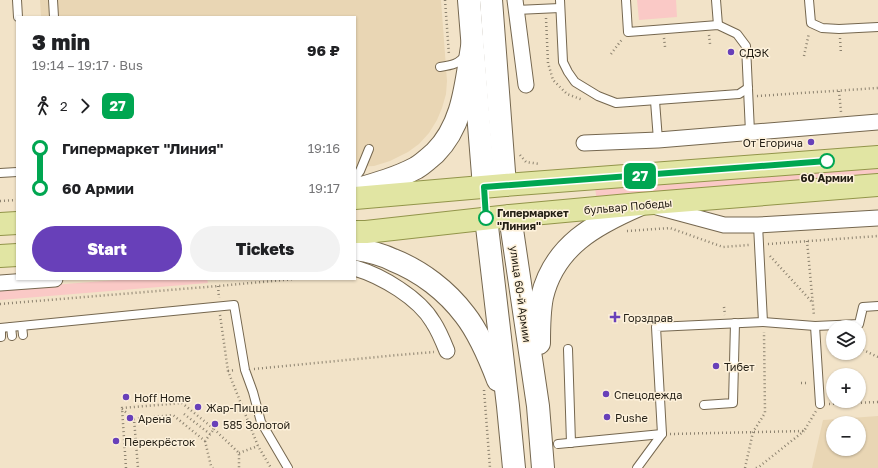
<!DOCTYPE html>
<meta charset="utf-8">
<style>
:root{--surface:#fff;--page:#f2f2f2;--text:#202124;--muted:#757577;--accent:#6840b9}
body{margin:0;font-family:"Golos Text",sans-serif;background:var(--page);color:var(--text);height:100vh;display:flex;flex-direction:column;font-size:15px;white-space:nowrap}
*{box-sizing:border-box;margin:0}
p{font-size:13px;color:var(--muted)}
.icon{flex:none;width:22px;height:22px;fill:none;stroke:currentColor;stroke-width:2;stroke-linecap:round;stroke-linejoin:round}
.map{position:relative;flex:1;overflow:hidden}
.drawer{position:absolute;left:16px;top:16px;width:340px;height:264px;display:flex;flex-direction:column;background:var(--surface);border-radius:0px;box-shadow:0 1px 3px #0004}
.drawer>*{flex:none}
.badge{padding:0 8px;border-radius:6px;font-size:14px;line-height:26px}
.fabs{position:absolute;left:826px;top:320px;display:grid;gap:8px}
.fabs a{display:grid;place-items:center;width:40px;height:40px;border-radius:50%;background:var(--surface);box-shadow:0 1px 3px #0004;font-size:20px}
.map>.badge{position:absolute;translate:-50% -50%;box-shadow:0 0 0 2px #fff}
.legs{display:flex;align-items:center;gap:6px;height:44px;padding:0 16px;font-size:13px}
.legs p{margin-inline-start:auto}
.summary{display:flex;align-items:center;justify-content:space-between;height:68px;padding:0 16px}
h1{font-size:22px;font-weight:800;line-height:30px}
.primary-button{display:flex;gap:8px;margin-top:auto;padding:8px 16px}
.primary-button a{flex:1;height:46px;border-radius:24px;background:var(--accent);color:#fff;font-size:16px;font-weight:800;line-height:46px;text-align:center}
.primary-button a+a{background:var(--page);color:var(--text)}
ul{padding:0 16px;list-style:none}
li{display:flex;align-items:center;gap:14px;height:40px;font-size:15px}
li i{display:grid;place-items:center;width:6px;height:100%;margin:0 5px;background:currentColor}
li i::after{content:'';width:10px;height:10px;margin:-5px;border:3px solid;border-radius:50%;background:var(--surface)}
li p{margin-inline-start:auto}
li:first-child i{background:linear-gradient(#0000 50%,currentColor 0)}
li:last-child i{background:linear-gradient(currentColor 50%,#0000 0)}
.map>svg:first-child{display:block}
.built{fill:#e9d6b4;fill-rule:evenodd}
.green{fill:#fac9c6}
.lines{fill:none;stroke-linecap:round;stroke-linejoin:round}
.lane-casing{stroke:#75674f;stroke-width:10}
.street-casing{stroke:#75674f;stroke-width:17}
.secondary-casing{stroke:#75674f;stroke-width:24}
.primary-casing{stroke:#92954a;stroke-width:24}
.path{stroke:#8c826f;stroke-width:2.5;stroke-dasharray:1 3;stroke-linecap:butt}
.lane{stroke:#fff;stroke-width:8}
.street{stroke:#fff;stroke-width:15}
.secondary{stroke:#fff;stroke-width:22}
.primary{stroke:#e1e5a3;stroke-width:22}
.line-1-casing{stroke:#fff;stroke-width:9}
.line-1{stroke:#00a651;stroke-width:6}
.poi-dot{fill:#6840b9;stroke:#fdf1db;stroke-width:1.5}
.stop-1-dot{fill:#fff;stroke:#00a651;stroke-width:2}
.labels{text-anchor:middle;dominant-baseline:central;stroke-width:3;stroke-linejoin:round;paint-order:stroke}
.poi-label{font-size:11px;fill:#241f15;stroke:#fdf1db;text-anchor:start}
.stop-label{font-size:11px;font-weight:bold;fill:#241f15;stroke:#fdf1db}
.street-label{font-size:11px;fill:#241f15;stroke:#fdf1db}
</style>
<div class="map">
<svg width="878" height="468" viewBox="0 0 878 468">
<rect width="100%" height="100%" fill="#f2e3c8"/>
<!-- built -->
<g class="built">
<polygon points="40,0 441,0 447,81 446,94 442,108 437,120 429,133 419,144 408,152 390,161 374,166 355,167 355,17 41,17"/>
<path d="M878 416V468H812L823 420ZM833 423H859V449H833Z"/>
</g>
<!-- green -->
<g class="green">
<polygon points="637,0 676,0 677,17 639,20"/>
<polygon points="878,166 878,179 597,201 595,188"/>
<polygon points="130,279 207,279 208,283 0,300 0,289"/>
</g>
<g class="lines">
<!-- lane casing -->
<g class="lane-casing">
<g id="lane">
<polyline points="17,0 18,17"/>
<polyline points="53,0 54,17"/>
<polyline points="560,0 563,62 568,72 575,82 598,96 616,103 739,94 748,88"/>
<polyline points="626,0 628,32 718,25 737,34 746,46 750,132"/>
<polyline points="716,0 718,25"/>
<polyline points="809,0 811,23 822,28 839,29 878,27"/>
<polyline points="516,10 560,8"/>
<path d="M440 67C453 65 458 64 466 55"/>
<polyline points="655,101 658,140"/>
<polyline points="0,173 17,172"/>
<polyline points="355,178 360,171 369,149"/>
<polyline points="763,322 815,326 859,324 863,307 878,306"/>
<polyline points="22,326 23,335"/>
<polyline points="815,326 820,404"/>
<polyline points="11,327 12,336"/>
<polyline points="0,328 234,305 245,370 253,392 261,422 288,468"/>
<polyline points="1,328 1,337"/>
<polyline points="568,349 571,443"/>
<polyline points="704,405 733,403 735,323"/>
<polyline points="558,444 662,434"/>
<polyline points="637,468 662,434 656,327 763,322 758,225"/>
</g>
</g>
<!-- street casing -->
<g class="street-casing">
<g id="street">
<polyline points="515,0 526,85"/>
<polyline points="584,143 658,140 878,122"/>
<polyline points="657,207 724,225 758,225 878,218"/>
<path d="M355 268C382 276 419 298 433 322 439 331 443 341 447 351"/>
<polyline points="0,283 55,279"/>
</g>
</g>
<!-- secondary casing -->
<g class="secondary-casing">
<g id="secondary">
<polyline points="469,0 484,187"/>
<polyline points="491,0 505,185"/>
<path d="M355 190C376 184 397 178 416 168 423 164 429 158 435 153 465 123 466 80 473 41"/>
<polyline points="510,216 538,406 543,468"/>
<polyline points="486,218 508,406 514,468"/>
<path d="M355 249C368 251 381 254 393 260 421 271 447 291 465 315 479 333 490 359 498 380"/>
<path d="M539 343C539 328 539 312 542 297 554 246 595 224 639 205"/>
</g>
</g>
<!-- primary casing -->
<g class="primary-casing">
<g id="primary">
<polyline points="355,198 505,185 878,157"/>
<polyline points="0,224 17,223"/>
<polyline points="355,232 366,232 510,216 640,204 878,185"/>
<polyline points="0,256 17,255"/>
</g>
</g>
<!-- path -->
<g class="path">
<polyline points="445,0 449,55"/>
<polyline points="546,18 548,63 553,80 567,94 583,100"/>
<polyline points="709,35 710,44"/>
<polyline points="664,38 665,47"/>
<polyline points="840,38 841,54"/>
<polyline points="611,54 623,38"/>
<polyline points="804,56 809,33"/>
<polyline points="839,91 841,112"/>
<polyline points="757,96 878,88"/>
<polyline points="520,155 526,162 540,164"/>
<polyline points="0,201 17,200"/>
<polyline points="627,231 670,228 723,247 749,245"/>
<polyline points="807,241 814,316"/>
<polyline points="768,244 878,236"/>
<polyline points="770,256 812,302"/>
<polyline points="218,286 219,298"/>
<polyline points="0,304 218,286 295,279"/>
<polyline points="724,307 725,315"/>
<polyline points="220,315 228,371 258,446 271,468"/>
<polyline points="645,316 650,321"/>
<polyline points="859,348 878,357"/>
<polyline points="254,369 398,355 434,352"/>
<polyline points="228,371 235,370"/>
<polyline points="801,383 809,383"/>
<polyline points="484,390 490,468"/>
<polyline points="829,404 878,402"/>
<polyline points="122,409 134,419"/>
<polyline points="184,414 210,434"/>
<polyline points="214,429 239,453 239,468"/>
<polyline points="670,434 804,431 816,411"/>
<polyline points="205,441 211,466 213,468"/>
<polyline points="239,453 258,446"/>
<polyline points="126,468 122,408 182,403 214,429 205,441 173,415 134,419 138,468"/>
<polyline points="745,468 753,432 765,413 764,332"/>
<polyline points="756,468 760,466 804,431"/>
</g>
<!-- lane -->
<use href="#lane" class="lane"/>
<!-- street -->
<use href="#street" class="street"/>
<!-- secondary -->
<use href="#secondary" class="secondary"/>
<!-- primary -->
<use href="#primary" class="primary"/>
</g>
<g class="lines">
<!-- line-1 casing -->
<g class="line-1-casing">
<polyline id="line-1" points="486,218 484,187 827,161"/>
</g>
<!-- line-1 -->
<use href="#line-1" class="line-1"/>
</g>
<!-- markers -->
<g class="poi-dot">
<circle cx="731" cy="52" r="4"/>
<circle cx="811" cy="142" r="4"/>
<path d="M613 311h4v4h4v4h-4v4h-4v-4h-4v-4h4z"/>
<circle cx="716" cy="366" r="4"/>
<circle cx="606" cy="394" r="4"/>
<circle cx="126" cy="397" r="4"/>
<circle cx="198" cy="407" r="4"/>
<circle cx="607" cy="417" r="4"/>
<circle cx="130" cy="418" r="4"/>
<circle cx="215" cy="424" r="4"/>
<circle cx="116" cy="441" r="4"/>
</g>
<g class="stop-1-dot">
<circle cx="827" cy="161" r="7"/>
<circle cx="486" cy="218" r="7"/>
</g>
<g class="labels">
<!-- poi labels -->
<g class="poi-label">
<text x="739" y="52">СДЭК</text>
<text x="803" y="142" text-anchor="end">От Егорича</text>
<text x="623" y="317">Горздрав</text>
<text x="724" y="366">Тибет</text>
<text x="614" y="394">Спецодежда</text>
<text x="134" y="397">Hoff Home</text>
<text x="206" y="407">Жар-Пицца</text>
<text x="615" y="417">Pushe</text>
<text x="138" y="418">Арена</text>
<text x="223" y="424">585 Золотой</text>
<text x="124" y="441">Перекрёсток</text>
</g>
<!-- stop labels -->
<g class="stop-label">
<text x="827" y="177">60 Армии</text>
<text x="497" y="212" text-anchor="start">Гипермаркет<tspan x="497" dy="13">"Линия"</tspan></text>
</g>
<!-- street labels -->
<g class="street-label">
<text transform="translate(628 206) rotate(-5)">бульвар Победы</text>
<text transform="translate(521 294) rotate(82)">улица 60-й Армии</text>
</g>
</g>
</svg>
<div class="fabs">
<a><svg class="icon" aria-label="layers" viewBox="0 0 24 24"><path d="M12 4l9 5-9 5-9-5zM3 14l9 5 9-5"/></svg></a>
<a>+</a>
<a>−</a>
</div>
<b class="badge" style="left:640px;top:176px;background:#00a651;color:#fff">27</b>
<section class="drawer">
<div class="summary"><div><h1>3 min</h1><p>19:14 – 19:17 · Bus</p></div><b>96 ₽</b></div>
<div class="legs"><svg class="icon" aria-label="walk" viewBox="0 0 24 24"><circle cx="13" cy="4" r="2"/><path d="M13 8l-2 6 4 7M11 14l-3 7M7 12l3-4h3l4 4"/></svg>2<svg class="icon" aria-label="forward" viewBox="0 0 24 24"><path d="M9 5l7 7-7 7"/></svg><b class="badge" style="background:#00a651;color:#fff">27</b></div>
<ul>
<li><i style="color:#00a651"></i><b>Гипермаркет &quot;Линия&quot;</b><p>19:16</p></li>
<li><i style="color:#00a651"></i><b>60 Армии</b><p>19:17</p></li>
</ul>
<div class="primary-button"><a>Start</a><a>Tickets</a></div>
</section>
</div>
